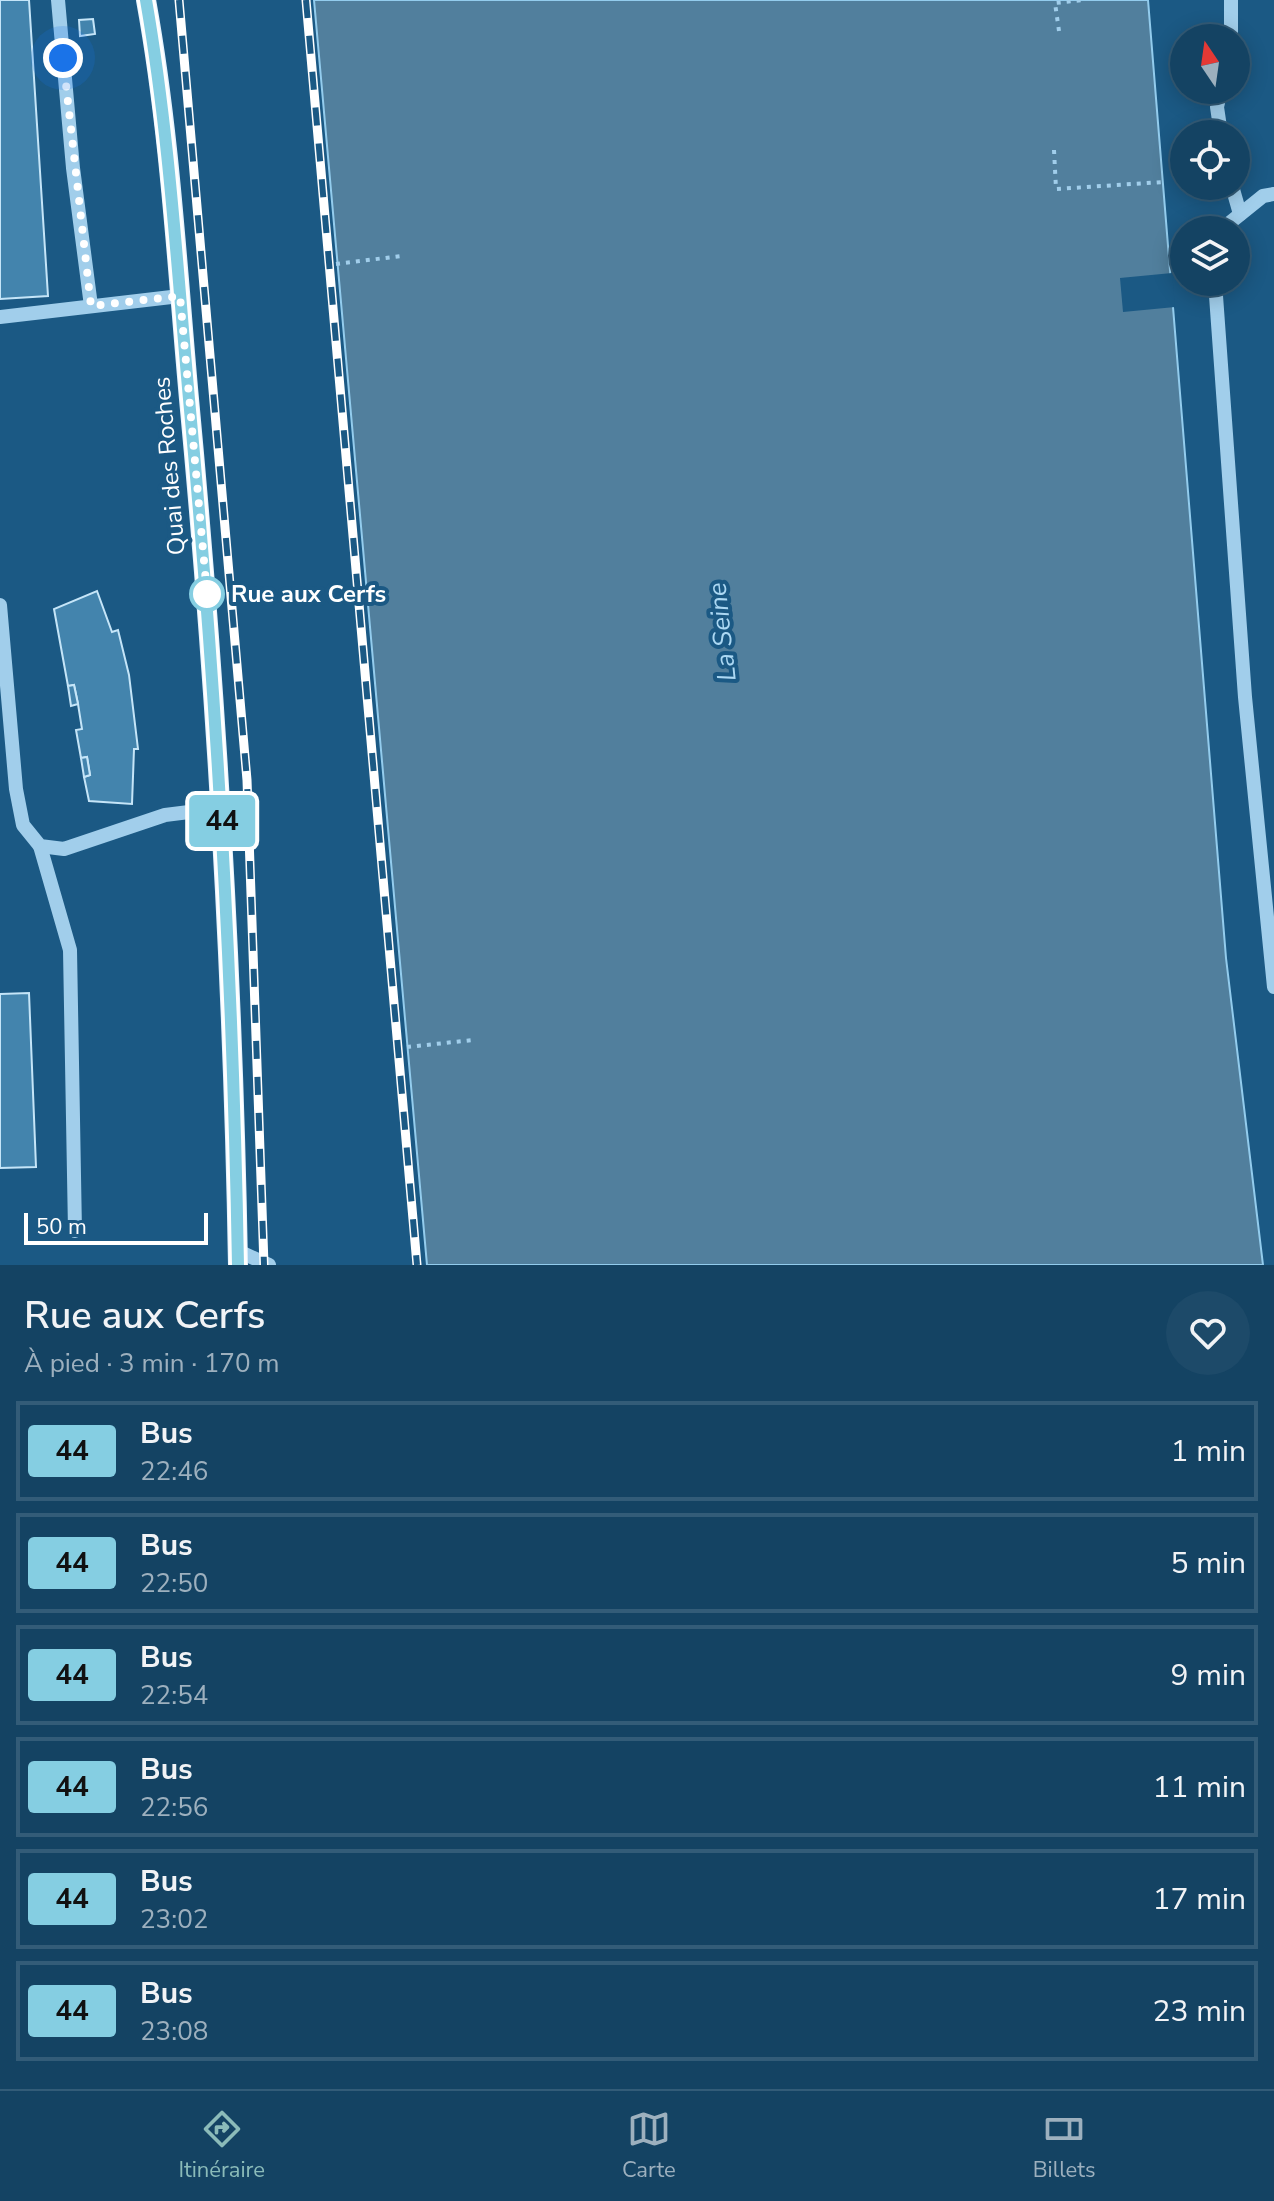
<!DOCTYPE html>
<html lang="fr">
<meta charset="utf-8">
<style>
:root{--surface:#144363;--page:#1d4a69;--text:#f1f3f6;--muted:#9db0be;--line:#335c78;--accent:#8bbbb9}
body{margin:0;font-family:"Nunito Sans",sans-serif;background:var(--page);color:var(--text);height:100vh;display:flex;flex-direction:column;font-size:30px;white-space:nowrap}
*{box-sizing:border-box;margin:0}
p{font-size:26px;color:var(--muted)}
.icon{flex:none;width:44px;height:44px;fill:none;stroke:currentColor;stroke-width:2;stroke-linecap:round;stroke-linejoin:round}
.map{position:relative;height:1265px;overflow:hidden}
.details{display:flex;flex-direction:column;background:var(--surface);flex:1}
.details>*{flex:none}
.badge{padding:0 16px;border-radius:6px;font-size:28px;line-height:52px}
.needle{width:52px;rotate:347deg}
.controls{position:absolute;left:1170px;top:24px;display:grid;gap:16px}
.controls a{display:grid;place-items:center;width:80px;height:80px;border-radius:50%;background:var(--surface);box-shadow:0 4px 20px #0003,0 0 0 2px var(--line);font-size:40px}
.scale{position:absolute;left:24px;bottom:20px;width:184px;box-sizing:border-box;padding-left:8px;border:4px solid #fff;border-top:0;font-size:22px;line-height:28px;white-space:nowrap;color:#fff;-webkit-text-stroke:6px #1b5984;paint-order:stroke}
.you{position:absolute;width:40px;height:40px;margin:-20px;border:6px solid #fff;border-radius:50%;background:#1a73e8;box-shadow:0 0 0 12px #1a73e833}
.map>.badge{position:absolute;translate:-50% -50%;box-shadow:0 0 0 4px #fff}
.round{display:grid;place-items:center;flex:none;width:84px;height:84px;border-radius:42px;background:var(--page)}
.headline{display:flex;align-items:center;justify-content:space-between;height:136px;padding:0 24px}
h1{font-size:38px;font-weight:600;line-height:60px}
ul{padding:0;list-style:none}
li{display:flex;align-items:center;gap:24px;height:100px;margin:0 16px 12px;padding:0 8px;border:4px solid var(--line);border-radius:0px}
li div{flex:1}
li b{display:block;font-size:30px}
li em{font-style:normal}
li .badge{min-width:88px;font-weight:700;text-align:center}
.dock{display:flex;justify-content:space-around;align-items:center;height:112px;border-top:2px solid var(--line);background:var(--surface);font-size:22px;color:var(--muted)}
.dock a{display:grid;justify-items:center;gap:4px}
.dock .selected{color:var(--accent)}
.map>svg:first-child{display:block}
.water{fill:#517f9d;stroke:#93cced;stroke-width:2}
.pier{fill:#1b5984}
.building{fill:#4384ad;stroke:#c5e5f8;stroke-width:2}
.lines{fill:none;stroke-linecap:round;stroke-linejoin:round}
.path{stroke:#a1ceeb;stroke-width:4;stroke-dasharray:4 6;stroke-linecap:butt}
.minor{stroke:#a1ceeb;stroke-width:14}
.major{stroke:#e5f3ff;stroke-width:20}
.rail-casing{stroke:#fff;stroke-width:9}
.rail{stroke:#1b5984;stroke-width:6;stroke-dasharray:18;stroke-linecap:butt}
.line-casing{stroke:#fff;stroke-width:18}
.line{stroke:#85cee2;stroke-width:12}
.walk{stroke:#fff;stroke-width:8;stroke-dasharray:0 14.4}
.stop-dot{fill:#fff;stroke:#85cee2;stroke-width:4}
.labels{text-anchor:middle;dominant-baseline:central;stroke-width:8;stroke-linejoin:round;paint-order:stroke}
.street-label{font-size:24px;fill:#fff;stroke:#1b5984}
.stop-label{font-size:24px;font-weight:bold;fill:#fff;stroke:#1b5984;text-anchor:start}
.water-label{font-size:26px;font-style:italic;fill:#acd8f3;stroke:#1b5984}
</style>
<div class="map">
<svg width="1274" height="1265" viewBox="0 0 1274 1265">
<rect width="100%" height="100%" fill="#1b5984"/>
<!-- water -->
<polygon class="water" points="314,0 1148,0 1226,958 1263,1265 427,1265"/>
<!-- pier -->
<polygon class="pier" points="1172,273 1175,307 1123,312 1120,278"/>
<!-- building -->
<g class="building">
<polygon points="0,0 29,0 48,296 0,299"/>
<polygon points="93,19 95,34 80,36 79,20"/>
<polygon points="97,591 112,632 118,630 129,675 138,749 134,749 132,804 89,801 84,777 90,775 87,757 81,758 76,730 82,729 78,704 74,685 68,686 54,609"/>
<polygon points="74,685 78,704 71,706 68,686"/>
<polygon points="87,757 90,775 84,777 81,758"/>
<polygon points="29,993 36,1167 0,1168 0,994"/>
</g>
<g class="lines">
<!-- path -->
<g class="path">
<polyline points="1059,31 1055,3 1083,0"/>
<polyline points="1054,150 1056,189 1163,182"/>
<polyline points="336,264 401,256"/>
<polyline points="407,1047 473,1040"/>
</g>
<!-- minor -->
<g class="minor">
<polyline points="58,0 73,168 91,306"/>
<polyline points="1231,38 1231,0"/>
<polyline points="1221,134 1217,107 1221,90"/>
<polyline points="1232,186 1240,214"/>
<polyline points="1226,230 1227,225 1263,196 1274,194"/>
<polyline points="1215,282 1245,697 1274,987"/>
<polyline points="0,317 180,296"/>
<polyline points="0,605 16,789 23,825 40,846 64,849 165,815 221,808"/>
<polyline points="40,846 70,950 75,1231"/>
<polyline points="238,1251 269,1265"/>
</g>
<!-- major -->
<path class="major" d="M146 0C170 132 177 266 189 399 216 687 233 976 238 1265"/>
<!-- rail casing -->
<g class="rail-casing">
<g id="rail">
<polyline points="179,0 247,780 264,1265"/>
<polyline points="306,0 417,1265"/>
</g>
</g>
<!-- rail -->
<use href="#rail" class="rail"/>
</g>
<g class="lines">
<!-- line casing -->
<g class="line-casing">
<path id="line" d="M146 0C169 132 177 266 189 399 216 687 233 976 238 1265"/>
</g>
<!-- line -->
<use href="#line" class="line"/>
<!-- walk -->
<polyline class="walk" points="63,58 91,306 180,296 207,594"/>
</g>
<!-- markers -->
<circle class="stop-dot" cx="207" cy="594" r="16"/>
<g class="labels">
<!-- street labels -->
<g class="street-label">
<text transform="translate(169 466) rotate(-95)">Quai des Roches</text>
</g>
<!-- stop labels -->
<g class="stop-label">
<text x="231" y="594">Rue aux Cerfs</text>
</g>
<!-- water labels -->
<g class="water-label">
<text transform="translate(722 632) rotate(-96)">La Seine</text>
</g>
</g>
</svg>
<div class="controls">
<a><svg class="needle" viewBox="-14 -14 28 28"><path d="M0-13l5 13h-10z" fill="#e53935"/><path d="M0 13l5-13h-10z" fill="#9db0be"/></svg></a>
<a><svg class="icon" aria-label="locate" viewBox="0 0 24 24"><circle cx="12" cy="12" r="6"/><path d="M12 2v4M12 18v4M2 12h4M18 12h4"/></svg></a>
<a><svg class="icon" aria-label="layers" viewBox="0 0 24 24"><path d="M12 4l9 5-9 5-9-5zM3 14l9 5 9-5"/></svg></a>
</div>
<div class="scale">50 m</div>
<div class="you" style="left:63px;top:58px"></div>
<b class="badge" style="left:222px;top:821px;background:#85cee2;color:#111">44</b>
</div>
<section class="details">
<div class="headline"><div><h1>Rue aux Cerfs</h1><p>À pied · 3 min · 170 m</p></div><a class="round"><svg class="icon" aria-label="heart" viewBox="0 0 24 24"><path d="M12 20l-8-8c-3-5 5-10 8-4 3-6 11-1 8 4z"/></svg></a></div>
<ul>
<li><span class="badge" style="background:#85cee2;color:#111">44</span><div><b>Bus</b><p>22:46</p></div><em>1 min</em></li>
<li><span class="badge" style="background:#85cee2;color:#111">44</span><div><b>Bus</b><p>22:50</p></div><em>5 min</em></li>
<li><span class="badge" style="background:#85cee2;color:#111">44</span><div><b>Bus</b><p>22:54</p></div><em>9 min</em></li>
<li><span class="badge" style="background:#85cee2;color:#111">44</span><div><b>Bus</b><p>22:56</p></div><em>11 min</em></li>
<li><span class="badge" style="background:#85cee2;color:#111">44</span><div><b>Bus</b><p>23:02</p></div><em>17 min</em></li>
<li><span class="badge" style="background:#85cee2;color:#111">44</span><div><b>Bus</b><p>23:08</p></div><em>23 min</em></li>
</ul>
</section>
<nav class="dock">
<a class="selected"><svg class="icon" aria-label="directions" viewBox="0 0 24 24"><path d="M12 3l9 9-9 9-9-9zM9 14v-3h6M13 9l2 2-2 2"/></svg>Itinéraire</a>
<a><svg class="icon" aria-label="map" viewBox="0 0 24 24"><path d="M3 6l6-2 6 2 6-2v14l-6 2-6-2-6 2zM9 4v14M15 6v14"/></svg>Carte</a>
<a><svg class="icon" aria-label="tickets" viewBox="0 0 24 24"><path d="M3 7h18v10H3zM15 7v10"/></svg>Billets</a>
</nav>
